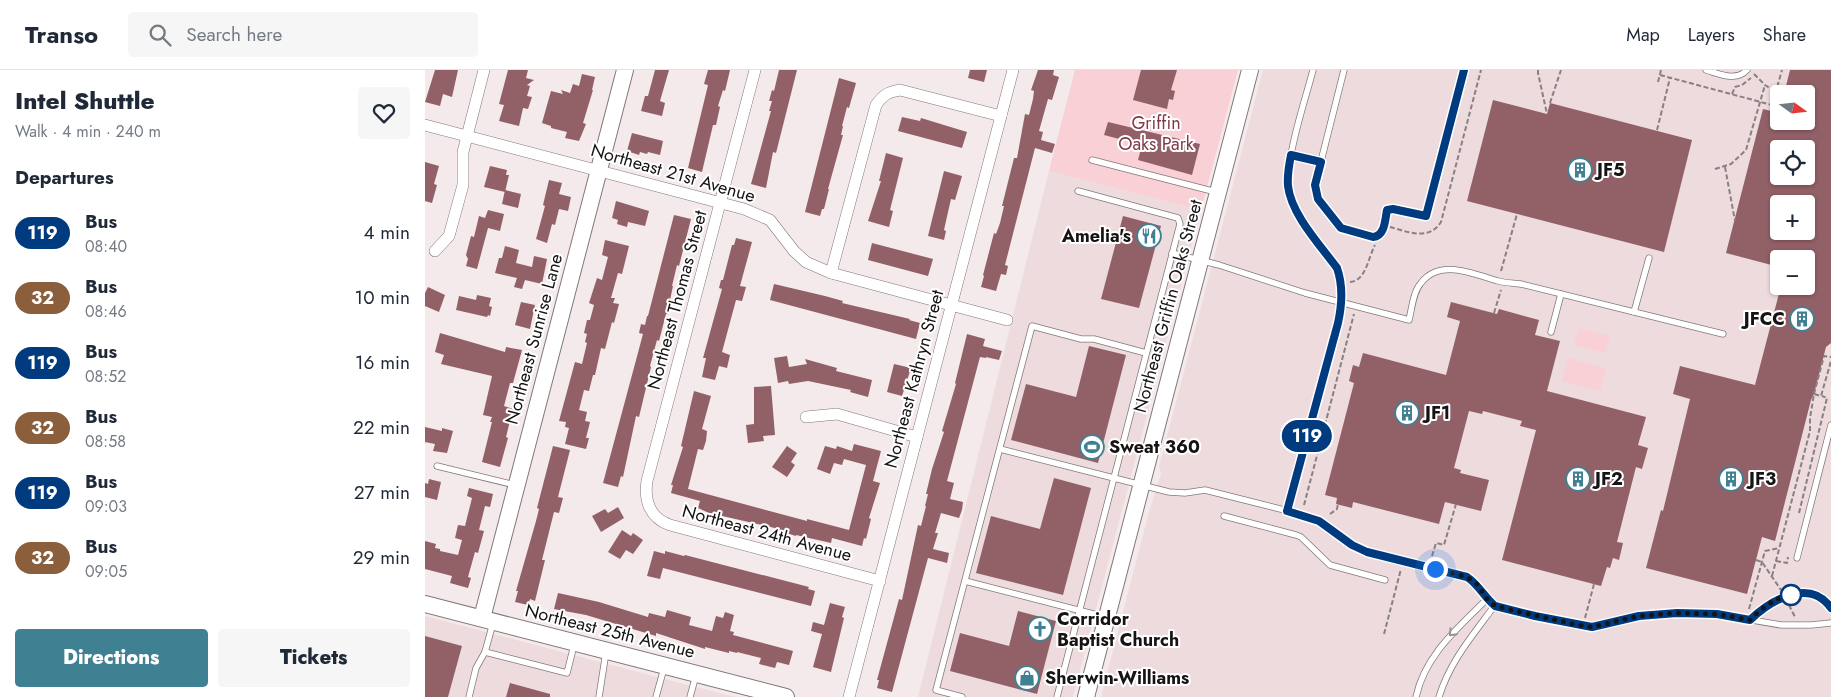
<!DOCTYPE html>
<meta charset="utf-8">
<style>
:root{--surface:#fff;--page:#f6f6f7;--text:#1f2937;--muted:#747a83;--line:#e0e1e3;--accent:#408093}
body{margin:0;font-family:Jost,sans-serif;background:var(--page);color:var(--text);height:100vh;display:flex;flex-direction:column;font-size:19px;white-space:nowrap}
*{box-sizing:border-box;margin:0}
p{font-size:16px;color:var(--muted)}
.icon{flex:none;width:28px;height:28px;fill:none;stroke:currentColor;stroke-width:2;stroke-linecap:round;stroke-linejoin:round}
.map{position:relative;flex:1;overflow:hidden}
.drawer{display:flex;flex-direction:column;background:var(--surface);width:425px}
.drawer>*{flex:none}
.badge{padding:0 10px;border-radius:16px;font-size:18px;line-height:32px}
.needle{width:32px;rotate:105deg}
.controls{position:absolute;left:1345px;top:15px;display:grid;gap:10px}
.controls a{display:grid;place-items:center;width:45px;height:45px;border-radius:5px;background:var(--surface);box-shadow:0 1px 4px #0004;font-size:25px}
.you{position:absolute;width:25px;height:25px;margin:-12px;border:4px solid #fff;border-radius:50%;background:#1a73e8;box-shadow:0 0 0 8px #1a73e833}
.map>.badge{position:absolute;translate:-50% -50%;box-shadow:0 0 0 2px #fff}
h2{padding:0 15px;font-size:19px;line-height:45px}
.round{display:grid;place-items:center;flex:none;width:52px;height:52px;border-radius:5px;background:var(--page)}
.headline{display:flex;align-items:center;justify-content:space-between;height:85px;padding:0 15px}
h1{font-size:24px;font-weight:800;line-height:38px}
.action{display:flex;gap:10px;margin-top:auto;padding:10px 15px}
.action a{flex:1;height:58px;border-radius:5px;background:var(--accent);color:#fff;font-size:20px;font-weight:800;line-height:58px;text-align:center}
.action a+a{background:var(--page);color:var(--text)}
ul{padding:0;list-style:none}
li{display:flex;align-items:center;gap:15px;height:65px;padding:0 15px}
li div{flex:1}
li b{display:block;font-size:19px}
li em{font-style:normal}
li .badge{min-width:55px;font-weight:700;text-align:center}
header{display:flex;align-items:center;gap:30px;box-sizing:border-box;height:70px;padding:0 25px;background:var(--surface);border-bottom:1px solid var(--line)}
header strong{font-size:24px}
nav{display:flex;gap:28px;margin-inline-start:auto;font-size:18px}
.search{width:350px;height:45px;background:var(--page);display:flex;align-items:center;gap:12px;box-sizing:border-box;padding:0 18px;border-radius:5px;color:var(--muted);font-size:19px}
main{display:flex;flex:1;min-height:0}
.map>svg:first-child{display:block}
.built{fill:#eedbde;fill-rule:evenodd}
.green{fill:#f8d0d5}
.building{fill:#926067;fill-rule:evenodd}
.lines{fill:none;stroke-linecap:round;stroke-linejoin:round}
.lane-casing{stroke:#817879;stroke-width:7}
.street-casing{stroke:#817879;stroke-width:12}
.secondary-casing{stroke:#817879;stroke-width:18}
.path{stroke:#878182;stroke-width:2;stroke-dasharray:5 2.5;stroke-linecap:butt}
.lane{stroke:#fff;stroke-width:5.5}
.street{stroke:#fff;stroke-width:11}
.secondary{stroke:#fff;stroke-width:16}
.oneway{stroke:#969595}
.line-casing{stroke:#fff;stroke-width:11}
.line{stroke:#003b80;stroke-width:8}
.walk{stroke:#161314;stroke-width:5;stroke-dasharray:0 9}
.stop-dot{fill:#fff;stroke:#003b80;stroke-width:2.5}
.labels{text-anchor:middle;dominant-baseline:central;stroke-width:4;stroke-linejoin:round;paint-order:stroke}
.park-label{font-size:18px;fill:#7f3a48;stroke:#fff}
.poi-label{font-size:18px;font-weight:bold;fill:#161314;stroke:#fff;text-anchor:start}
.street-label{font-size:18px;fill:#161314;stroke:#fff}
</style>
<header>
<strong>Transo</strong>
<div class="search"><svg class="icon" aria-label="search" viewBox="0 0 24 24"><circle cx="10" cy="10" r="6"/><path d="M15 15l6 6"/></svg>Search here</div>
<nav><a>Map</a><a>Layers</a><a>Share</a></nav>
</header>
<main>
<section class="drawer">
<div class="headline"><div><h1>Intel Shuttle</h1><p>Walk · 4 min · 240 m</p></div><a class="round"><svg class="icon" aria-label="heart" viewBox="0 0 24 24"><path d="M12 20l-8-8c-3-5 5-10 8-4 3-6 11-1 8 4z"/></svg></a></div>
<h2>Departures</h2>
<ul>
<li><span class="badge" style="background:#003b80;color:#fff">119</span><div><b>Bus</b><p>08:40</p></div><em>4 min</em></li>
<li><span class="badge" style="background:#8b5e3c;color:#fff">32</span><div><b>Bus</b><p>08:46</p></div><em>10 min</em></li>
<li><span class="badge" style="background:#003b80;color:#fff">119</span><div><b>Bus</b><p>08:52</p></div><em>16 min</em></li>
<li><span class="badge" style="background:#8b5e3c;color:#fff">32</span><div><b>Bus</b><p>08:58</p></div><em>22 min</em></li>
<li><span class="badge" style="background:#003b80;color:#fff">119</span><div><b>Bus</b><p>09:03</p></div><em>27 min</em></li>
<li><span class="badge" style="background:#8b5e3c;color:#fff">32</span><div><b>Bus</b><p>09:05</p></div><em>29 min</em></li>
</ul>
<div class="action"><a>Directions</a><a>Tickets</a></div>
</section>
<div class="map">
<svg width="1406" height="627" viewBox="0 0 1406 627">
<rect width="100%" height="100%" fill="#f4eaeb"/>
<!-- built -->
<g class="built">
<path d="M838 0H1406V627H676L725 438 736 404 734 397ZM1354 24H1381V51H1354ZM1354 79H1381V106H1354ZM1354 134H1381V161H1354ZM1354 189H1381V216H1354Z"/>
<polygon points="624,101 776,140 648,627 493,627"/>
<polygon points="0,546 251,612 311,627 0,627"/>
</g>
<!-- green -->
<g class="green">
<polygon points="650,0 813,0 776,140 624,101"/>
<polygon points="1154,258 1185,266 1180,283 1149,275"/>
<polygon points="1143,288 1181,298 1175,321 1137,311"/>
</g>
<!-- building -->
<g class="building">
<polygon points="10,0 33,0 27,27 18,24 15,36 0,32"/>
<polygon points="83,0 103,0 101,8 109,10 102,15 105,16 102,26 107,27 103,39 98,38 94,56 74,51 79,35 74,34"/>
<polygon points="230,0 244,0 235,31 240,33 237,46 216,41 220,26 223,26"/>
<polygon points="283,0 305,0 300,21 298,20 293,36 295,37 291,55 288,55 277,102 263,98 283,15 279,14"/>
<polygon points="354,0 372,0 351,83 348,82 341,118 326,114 346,41 344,41 347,31 344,31 347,20 349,21"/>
<polygon points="545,0 562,0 559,12 543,8"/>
<polygon points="613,0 629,0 628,5 634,7 627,30 623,29 614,61 618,62 616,70 630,74 627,83 610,78 580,195 583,196 581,205 576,204 571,221 556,217 559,206 558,205 569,163 571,164 575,153 579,136 577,136 589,88 592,88 600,44 604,45 608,29 609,21 606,20"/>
<polygon points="716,0 752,0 746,20 750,21 748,30 744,29 742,39 708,30"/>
<path d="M1365 0H1406V273L1401 277 1389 324 1386 330 1350 471 1337 467 1322 524 1221 498 1236 440 1238 441 1265 329 1248 324 1255 296 1330 315 1356 216H1381V189H1354V197L1301 183 1338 39 1354 43V51H1381V24H1359ZM1354 79H1381V106H1354ZM1354 134H1381V161H1354Z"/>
<polygon points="157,4 170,7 167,20 168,20 158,53 161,54 154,71 140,68 142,62 126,58 126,56 117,53 126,21 138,24 136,20 145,23 148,14 154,16"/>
<polygon points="414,8 431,13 424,38 422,37 417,56 418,56 416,65 418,65 403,119 404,119 399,139 397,139 395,146 380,142"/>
<polygon points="1068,30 1122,44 1125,33 1267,70 1239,182 1042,131"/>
<polygon points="477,47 495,51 496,48 542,62 537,78 473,61"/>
<polygon points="683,52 775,74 767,105 713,90 717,75 679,65"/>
<polygon points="207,63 238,71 235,85 223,82 222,84 215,82 214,85 202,81"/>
<polygon points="461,83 478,88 465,140 468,141 464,157 443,151 456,111 454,111"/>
<polygon points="0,92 14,96 9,114 12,115 7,133 0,131"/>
<polygon points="65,96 82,100 81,105 84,105 80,122 59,117"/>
<polygon points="519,101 537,106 530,130 526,129 521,151 519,160 521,161 519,170 503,166"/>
<polygon points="124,110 137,113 134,124 146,127 143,141 134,139 130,155 127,154 122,173 111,169 120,136 118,135"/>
<polygon points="80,120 96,124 93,138 77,134"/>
<polygon points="191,131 224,141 220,156 203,152 202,157 192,154 193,150 187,148"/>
<polygon points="63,140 79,144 75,161 63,158 52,199 41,196 43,189 41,185 46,166 49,167 54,146 60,148"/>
<polygon points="249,145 266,149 254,196 252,195 247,216 248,216 242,244 241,244 234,271 232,270 225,296 226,297 214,347 211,346 198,407 196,406 193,417 178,413 218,264 214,263 216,254 220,255 222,246 223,246"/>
<polygon points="698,146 736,156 714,238 676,229"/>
<polygon points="311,168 327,172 315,216 321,217 317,231 311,230 297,282 305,285 302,298 294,296 290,310 277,307 281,288 278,288 297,219 294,218 296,210 298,210 307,175 309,175"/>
<polygon points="180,170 204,176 197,204 193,203 186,228 190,228 188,233 194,234 189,253 187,252 180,279 176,278 170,305 168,305 164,321 159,320 154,340 162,342 160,351 165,352 161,368 164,368 161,379 140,374 144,358 140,357 141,352 134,351 150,292 157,294 162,273 160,272 162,264 159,263 162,250 165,250 169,235 164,233 172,208 177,210 183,187 177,185"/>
<polygon points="447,173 508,189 503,206 443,190"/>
<polygon points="80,176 94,180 91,193 107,197 109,186 122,189 117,214 100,210 97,219 89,217 92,208 70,203 74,188 77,188"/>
<polygon points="349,214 400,226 418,231 417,233 485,249 484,250 495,253 491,269 345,230"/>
<polygon points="3,217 20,225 14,242 0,236 0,223"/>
<polygon points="52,225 66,228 64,236 67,237 65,246 63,245 62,247 31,240 34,226 51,230"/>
<polygon points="96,232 110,235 105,259 90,255"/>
<polygon points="1026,232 1072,244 1074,239 1114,250 1110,265 1135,271 1122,321 1221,347 1213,375 1223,378 1217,399 1211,397 1192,472 1198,473 1194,490 1188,488 1185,498 1182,497 1176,516 1077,490 1111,360 1095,356 1097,351 1058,341 1057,344 1044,341 1029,398 1036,400 1035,403 1064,410 1056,441 1020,432 1014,454 928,432 927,438 911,434 912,428 900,425 929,313 924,311 928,295 934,297 938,283 1021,305 1035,251 1022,247"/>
<polygon points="15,263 80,282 81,277 97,280 88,313 85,313 79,336 88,339 81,367 83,368 75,397 57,392 67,352 65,352 67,347 58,345 67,306 16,294 19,285 10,282"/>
<polygon points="542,264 560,269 558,276 577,281 574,290 561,287 561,288 555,287 522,411 529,413 525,429 538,432 537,440 534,448 516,443 510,463 513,463 508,479 524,483 522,493 503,488 467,622 452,618 454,610 452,610 474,529 477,530 493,455 496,456 501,436 500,436 503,424 501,424 507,399 519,362 517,361 531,314 530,313"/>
<polygon points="664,276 701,285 673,393 586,370 601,314 651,327"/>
<polygon points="362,286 364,297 382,294 380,289 412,298 411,301 447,310 443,327 425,322 426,320 383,311 364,314 363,311 353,313 349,288"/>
<polygon points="469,294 486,298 477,326 462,322"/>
<polygon points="346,316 350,365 338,366 339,371 323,373 321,355 329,354 329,317"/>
<polygon points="269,321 286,326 277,359 282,361 281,371 278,380 273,379 263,419 382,451 382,449 424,460 441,395 419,389 417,395 409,393 405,404 392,399 400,376 411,379 412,376 427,381 429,374 456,381 448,411 455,413 444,448 446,449 441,469 439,468 437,476 407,468 406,473 371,465 371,466 354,461 354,459 284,443 273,438 275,431 246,423 248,415 246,415 258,377 256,376"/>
<polygon points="0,357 17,361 17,358 28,361 22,383 8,381 10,374 0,372"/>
<polygon points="128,376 145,380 133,427 138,428 134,443 129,442 117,490 120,490 110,531 105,529 103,535 90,532 93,521 91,521 111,451 114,439 112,438"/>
<polygon points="362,376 372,383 366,392 370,395 362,407 347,397"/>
<polygon points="629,408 666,418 638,525 551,503 566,446 615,459"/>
<polygon points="4,409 16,412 12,430 0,427 0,413 3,414"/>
<polygon points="44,418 68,424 65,437 60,436 54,460 59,461 53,483 50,482 43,507 46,508 43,518 25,513 27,506 0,499 0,471 11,474 10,478 15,479 15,481 33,485 37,470 30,468 33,455 40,456 47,428 42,426"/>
<polygon points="193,437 199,448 176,462 167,446 180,439 183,443"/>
<polygon points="197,460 206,466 208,463 218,470 208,484 201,480 195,489 183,482"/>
<polygon points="229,481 240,484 240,481 259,486 260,485 384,517 383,519 390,521 386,536 238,498 235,509 222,506"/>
<polygon points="133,523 174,532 223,547 224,543 240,547 242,540 266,547 264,555 287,561 291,546 298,548 300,542 309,545 305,561 309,562 308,565 368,581 364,595 352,592 350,598 334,594 336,588 312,582 312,583 304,581 304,583 280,577 280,579 231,563 231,566 161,545 129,539"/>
<polygon points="405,533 420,537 417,547 419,548 406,602 388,597 397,564 386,561 388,552 399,555"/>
<polygon points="593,541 631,551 612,624 525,601 535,563 584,576"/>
<polygon points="0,566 37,576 23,627 0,627"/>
<polygon points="85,613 125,624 125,627 81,627"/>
</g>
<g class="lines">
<!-- lane casing -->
<g class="lane-casing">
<g id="lane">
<path d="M919 0 890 115 893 129 916 159 948 167C960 166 960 150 962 140L968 139 1001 146 1039 0"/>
<path d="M1281 0C1295 4 1311 12 1322 0"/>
<polyline points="866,85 896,92"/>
<polyline points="667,90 791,122"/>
<path d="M747 183 794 195 880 223 984 250C987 238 988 222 996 213 1015 188 1048 204 1073 211 1080 213 1088 213 1096 214L1298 264"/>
<polyline points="1209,242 1224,188"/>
<polyline points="1126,262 1136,224"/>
<path d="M575 379 744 422 760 423 780 420 879 445C902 453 919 473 941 482L1042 507C1054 515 1059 527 1070 535L1110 546 1167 557 1214 545 1252 543 1292 544 1356 555H1386L1406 553"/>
<polyline points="12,396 90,415"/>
<path d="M862 441 913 253C917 235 918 215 912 198 898 178 875 154 866 131 855 101 880 32 888 0"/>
<polyline points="799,446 871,465 876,467 905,495 960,510"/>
<polyline points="1372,488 1406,355"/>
<polyline points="540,511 680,547"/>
<path d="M1325 550C1345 531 1384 507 1406 539"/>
<polyline points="68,553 60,582 142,603 149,575"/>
<polyline points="44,627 51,598 60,582"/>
<polyline points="174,627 181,582"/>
<polyline points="231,627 239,598"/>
<polyline points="265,627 271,605"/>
<polyline points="537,627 511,620 607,256 656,269 669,269 721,283"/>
<polyline points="632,627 755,154 753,148 653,121"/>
<path d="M991 627C1000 585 1033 558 1062 529"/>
<path d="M1014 627C1025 591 1048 565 1070 535"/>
</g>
</g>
<!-- street casing -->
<g class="street-casing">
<g id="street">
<path d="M330 0 222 411C219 431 225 448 245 455L455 511"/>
<polyline points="0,55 319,139 345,150 369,181 381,192 406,203 582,250"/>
<polyline points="10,181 24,166 38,115 38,82 59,0"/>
<path d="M406 203 451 35C458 25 463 22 475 20L576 46"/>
<polyline points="381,347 412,344 492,367"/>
<polyline points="424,627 588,0"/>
</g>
</g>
<!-- secondary casing -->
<g class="secondary-casing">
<g id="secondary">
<polyline points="0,534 361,627"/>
<polyline points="57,548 200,0"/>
<polyline points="661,627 825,0"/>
</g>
</g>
<!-- path -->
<g class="path">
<polyline points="1113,0 1113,3 1122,44"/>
<polyline points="1329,4 1340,15 1354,24"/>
<polyline points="1235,5 1347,35 1357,0"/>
<polyline points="1233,12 1236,0"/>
<polyline points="1307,24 1310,17 1317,15 1326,8"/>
<polyline points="1125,33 1136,0"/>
<polyline points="1232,60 1245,8"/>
<polyline points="1300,97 1310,151"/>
<polyline points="1290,99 1306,94 1321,80 1340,15"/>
<path d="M965 157C983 162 1004 171 1016 152L1056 0"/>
<polyline points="1076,201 1092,144"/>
<path d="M925 212C941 211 943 188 950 175"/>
<polyline points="1069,243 1076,220"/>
<polyline points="1389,324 1399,286 1406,287"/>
<polyline points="879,435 929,244"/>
<polyline points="1374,443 1402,328 1397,326"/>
<polyline points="905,444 912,439 913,434"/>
<polyline points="1007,486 1011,473 1019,475 1031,434"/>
<polyline points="1331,490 1337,492 1356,520"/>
<polyline points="1351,491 1362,493 1363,487"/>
<polyline points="1347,506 1385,361 1385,348 1389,324 1396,326 1406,291"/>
<polyline points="1364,535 1370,547"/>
<polyline points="1324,539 1340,481 1354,478"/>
<polyline points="1160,548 1169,514"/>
<polyline points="959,564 976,499"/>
</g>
<!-- lane -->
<use href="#lane" class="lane"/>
<!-- street -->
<use href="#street" class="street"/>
<!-- secondary -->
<use href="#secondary" class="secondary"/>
</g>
<!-- one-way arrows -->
<defs><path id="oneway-chevron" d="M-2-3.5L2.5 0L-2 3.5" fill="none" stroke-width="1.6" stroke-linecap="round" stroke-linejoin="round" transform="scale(1.25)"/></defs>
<use class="oneway" href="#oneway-chevron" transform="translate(1027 563) rotate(133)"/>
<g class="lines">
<!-- line casing -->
<g class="line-casing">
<path id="line" d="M1039 0 1001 146 968 139 962 140C960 150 960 166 948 167L916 158 893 129 890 115 896 92 866 85C864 95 862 105 863 116 866 144 895 175 912 198 918 215 917 235 913 253L862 441 894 451 927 475 942 482 1042 507C1054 515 1059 527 1070 536L1110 546 1167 557 1214 546 1252 543 1292 544 1325 550C1345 531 1384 507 1406 538"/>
</g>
<!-- line -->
<use href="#line" class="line"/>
<!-- walk -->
<path class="walk" d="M1010 499 1042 507 1052 514 1062 529 1070 536 1148 554 1167 557 1214 546 1252 543 1292 544 1325 550C1336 539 1350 527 1366 525"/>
</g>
<!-- icons -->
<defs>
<g id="building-ring" transform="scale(1.25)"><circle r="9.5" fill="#fff" stroke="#408093" stroke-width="1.5"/><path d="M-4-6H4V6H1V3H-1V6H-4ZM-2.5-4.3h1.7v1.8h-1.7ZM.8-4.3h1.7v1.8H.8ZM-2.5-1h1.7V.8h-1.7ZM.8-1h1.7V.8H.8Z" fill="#408093"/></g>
<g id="restaurant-ring" transform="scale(1.25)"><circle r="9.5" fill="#fff" stroke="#408093" stroke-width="1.5"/><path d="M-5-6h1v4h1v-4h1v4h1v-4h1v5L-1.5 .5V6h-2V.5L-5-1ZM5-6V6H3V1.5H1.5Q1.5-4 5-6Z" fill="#408093"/></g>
<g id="stadium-ring" transform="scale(1.25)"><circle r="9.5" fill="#fff" stroke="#408093" stroke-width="1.5"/><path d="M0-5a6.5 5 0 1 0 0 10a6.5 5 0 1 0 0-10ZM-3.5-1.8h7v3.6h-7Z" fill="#408093"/></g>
<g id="church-ring" transform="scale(1.25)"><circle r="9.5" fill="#fff" stroke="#408093" stroke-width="1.5"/><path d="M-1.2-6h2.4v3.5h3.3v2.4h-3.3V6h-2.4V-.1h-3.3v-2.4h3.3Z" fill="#408093"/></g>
<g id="shop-ring" transform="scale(1.25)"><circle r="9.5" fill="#fff" stroke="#408093" stroke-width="1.5"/><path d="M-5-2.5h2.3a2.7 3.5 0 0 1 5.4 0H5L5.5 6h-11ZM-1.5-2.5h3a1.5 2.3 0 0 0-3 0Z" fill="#408093"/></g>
</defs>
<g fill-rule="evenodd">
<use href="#building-ring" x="1155" y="100"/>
<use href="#restaurant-ring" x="724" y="166"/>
<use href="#building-ring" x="1377" y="249"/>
<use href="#building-ring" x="982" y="343"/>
<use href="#stadium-ring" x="667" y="377"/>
<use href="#building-ring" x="1153" y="409"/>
<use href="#building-ring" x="1306" y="409"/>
<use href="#church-ring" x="615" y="559"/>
<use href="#shop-ring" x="602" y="608"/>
</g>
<!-- markers -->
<circle class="stop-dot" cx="1366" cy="525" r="10"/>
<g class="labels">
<!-- park labels -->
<g class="park-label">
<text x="731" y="53">Griffin<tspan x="731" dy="21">Oaks Park</tspan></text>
</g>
<!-- poi labels -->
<g class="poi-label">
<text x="1172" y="100">JF5</text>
<text x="706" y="166" text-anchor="end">Amelia's</text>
<text x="1360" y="249" text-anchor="end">JFCC</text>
<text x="1000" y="343">JF1</text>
<text x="684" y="377">Sweat 360</text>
<text x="1170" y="409">JF2</text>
<text x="1324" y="409">JF3</text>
<text x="632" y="549">Corridor<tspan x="632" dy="21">Baptist Church</tspan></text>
<text x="620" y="608">Sherwin-Williams</text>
</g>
<!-- street labels -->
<g class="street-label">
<text transform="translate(248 103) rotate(16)">Northeast 21st Avenue</text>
<text transform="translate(252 230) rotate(-75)">Northeast Thomas Street</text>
<text transform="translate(743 236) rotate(-75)">Northeast Griffin Oaks Street</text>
<text transform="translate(109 269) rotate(-75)">Northeast Sunrise Lane</text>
<text transform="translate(489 309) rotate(-75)">Northeast Kathryn Street</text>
<text transform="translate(342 463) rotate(15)">Northeast 24th Avenue</text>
<text transform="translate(185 561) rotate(14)">Northeast 25th Avenue</text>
</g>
</g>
</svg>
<div class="controls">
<a><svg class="needle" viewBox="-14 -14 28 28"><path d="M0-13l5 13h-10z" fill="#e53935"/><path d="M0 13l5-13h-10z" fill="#747a83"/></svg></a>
<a><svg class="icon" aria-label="locate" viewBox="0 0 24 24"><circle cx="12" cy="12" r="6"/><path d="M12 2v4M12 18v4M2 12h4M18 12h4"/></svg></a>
<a>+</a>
<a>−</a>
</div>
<div class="you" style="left:1010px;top:499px"></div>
<b class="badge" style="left:882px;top:366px;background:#003b80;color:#fff">119</b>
</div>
</main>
